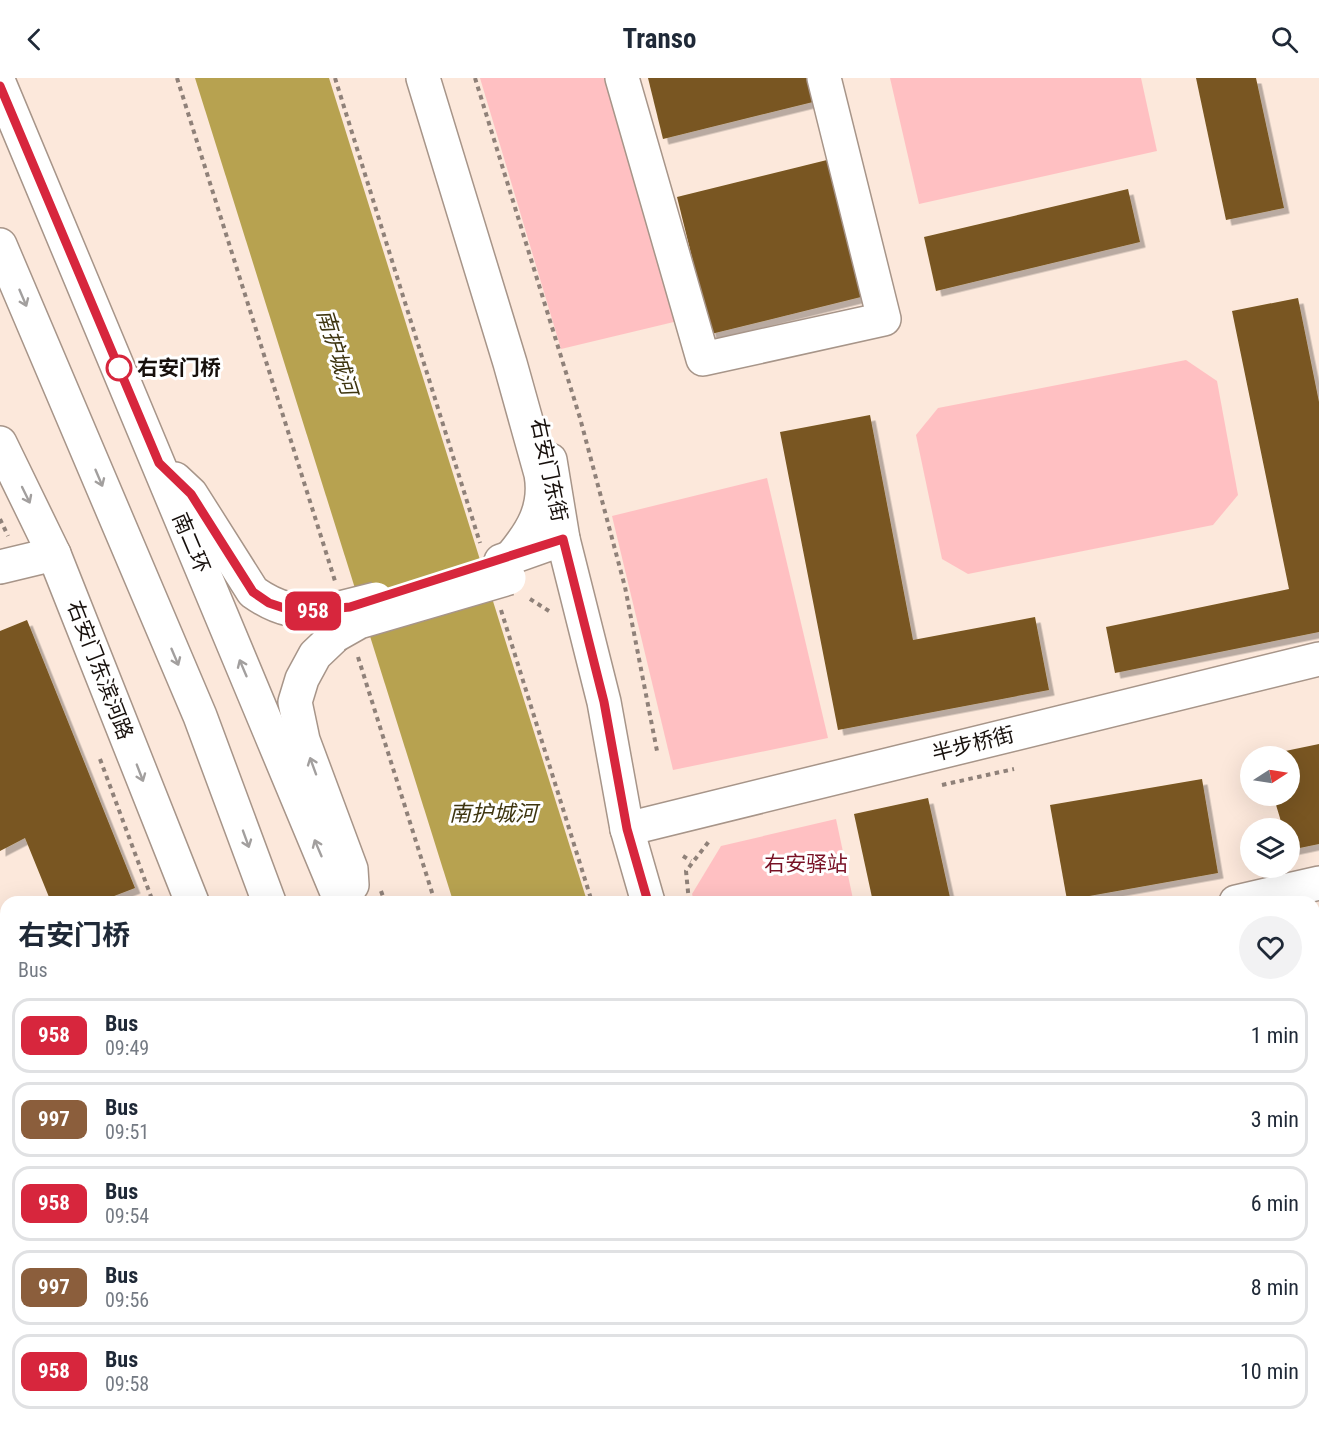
<!DOCTYPE html>
<meta charset="utf-8">
<style>
:root{--surface:#fff;--page:#f2f2f3;--text:#1f2937;--muted:#747a83;--line:#e0e1e3}
body{margin:0;font-family:"Roboto Condensed","Noto Sans SC",sans-serif;background:var(--page);color:var(--text);height:100vh;display:flex;flex-direction:column;font-size:22px;white-space:nowrap}
*{box-sizing:border-box;margin:0}
p{font-size:20px;color:var(--muted)}
.icon{flex:none;width:33px;height:33px;fill:none;stroke:currentColor;stroke-width:2;stroke-linecap:round;stroke-linejoin:round}
.map{position:relative;flex:1;overflow:hidden}
.panel{position:absolute;left:0px;top:818px;width:1320px;height:536px;display:flex;flex-direction:column;background:var(--surface);border-radius:18px 18px 0 0;box-shadow:0 6px 24px #0002}
.panel>*{flex:none}
.badge{padding:0 12px;border-radius:9px;font-size:21px;line-height:39px}
.needle{width:39px;rotate:78deg}
.fabs{position:absolute;left:1240px;top:668px;display:grid;gap:12px}
.fabs a{display:grid;place-items:center;width:60px;height:60px;border-radius:50%;background:var(--surface);box-shadow:0 6px 24px #0002;font-size:30px}
.map>.badge{position:absolute;translate:-50% -50%;box-shadow:0 0 0 3px #fff}
.round{display:grid;place-items:center;flex:none;width:63px;height:63px;border-radius:32px;background:var(--page)}
.head{display:flex;align-items:center;justify-content:space-between;height:102px;padding:0 18px}
h1{font-size:28px;font-weight:700;line-height:45px}
ul{padding:0;list-style:none}
li{display:flex;align-items:center;gap:18px;height:75px;margin:0 12px 9px;padding:0 6px;border:3px solid var(--line);border-radius:18px}
li div{flex:1}
li b{display:block;font-size:22px}
li em{font-style:normal}
li .badge{min-width:66px;font-weight:700;text-align:center}
header{display:flex;justify-content:space-between;align-items:center;height:78px;padding:0 18px;background:var(--surface);font-size:27px;font-weight:700}
.map>svg:first-child{display:block}
.built{fill:#f4dac8}
.green{fill:#ffc0c2}
.water{fill:#b7a250}
.building{fill:#795720;filter:url(#shadow)}
.lines{fill:none;stroke-linecap:round;stroke-linejoin:round}
.minor-casing{stroke:#a79589;stroke-width:36}
.major-casing{stroke:#a79589;stroke-width:36}
.highway-casing{stroke:#a79589;stroke-width:36}
.path{stroke:#8f8179;stroke-width:4;stroke-dasharray:4.5 4.5;stroke-linecap:butt}
.minor{stroke:#fff;stroke-width:33}
.major{stroke:#fff;stroke-width:33}
.highway{stroke:#fff;stroke-width:33}
.highway-bridge-casing{stroke:#a79589;stroke-width:36;stroke-linecap:butt}
.highway-bridge{stroke:#fff;stroke-width:33}
.oneway{stroke:#a29f9e}
.line-casing{stroke:#fff;stroke-width:14}
.line{stroke:#d7263d;stroke-width:9}
.stop-dot{fill:#fff;stroke:#d7263d;stroke-width:3}
.labels{text-anchor:middle;dominant-baseline:central;stroke-width:6;stroke-linejoin:round;paint-order:stroke}
.stop-label{font-size:21px;font-weight:bold;fill:#17100c;stroke:#fff;text-anchor:start}
.street-label{font-size:21px;fill:#17100c;stroke:#fff}
.park-label{font-size:21px;fill:#781125;stroke:#fff}
.water-label{font-size:22px;font-style:italic;fill:#3e3510;stroke:#fff}
</style>
<header><svg class="icon" aria-label="back" viewBox="0 0 24 24"><path d="M15 5l-7 7 7 7"/></svg>Transo<svg class="icon" aria-label="search" viewBox="0 0 24 24"><circle cx="10" cy="10" r="6"/><path d="M15 15l6 6"/></svg></header>
<div class="map">
<svg width="1319" height="1352" viewBox="0 0 1319 1352">
<defs>
<filter id="shadow"><feDropShadow dx="5.5" dy="5.5" stdDeviation="0" flood-color="#0004"/></filter>
</defs>
<rect width="100%" height="100%" fill="#fce8db"/>
<!-- built -->
<g class="built">
<polygon points="1319,834 1319,1317 1314,1319 1314,836"/>
<polygon points="1319,1339 1319,1352 1261,1352 1283,1347 1314,1347 1314,1340"/>
<polygon points="100,1347 322,1347 323,1352 84,1352"/>
<polygon points="1050,1347 1193,1347 1171,1352 1051,1352"/>
</g>
<!-- green -->
<g class="green">
<polygon points="480,0 608,0 678,243 561,271"/>
<polygon points="890,0 1141,0 1157,73 919,126"/>
<polygon points="1186,282 1217,303 1238,417 1213,447 968,496 942,481 916,357 938,330"/>
<polygon points="767,400 828,660 673,692 612,438"/>
<polygon points="836,741 853,821 842,824 694,823 692,816 721,768"/>
</g>
<!-- water -->
<g class="water">
<polygon points="195,0 329,0 587,823 453,823"/>
<polygon points="618,1347 751,1347 752,1352 619,1352"/>
</g>
<!-- building -->
<g class="building">
<polygon points="648,0 807,0 813,24 663,61"/>
<polygon points="1196,0 1256,0 1284,130 1226,142"/>
<polygon points="827,82 861,219 711,256 677,119"/>
<polygon points="1128,111 1140,164 936,213 924,159"/>
<polygon points="1298,220 1319,324 1319,554 1115,595 1106,549 1289,511 1232,233"/>
<polygon points="870,337 913,562 1035,539 1049,612 838,652 780,354"/>
<polygon points="27,542 135,810 109,820 111,824 51,824 25,760 0,773 0,553"/>
<polygon points="1319,666 1319,766 1290,772 1290,750 1283,750 1273,717 1290,717 1290,678 1266,677"/>
<polygon points="1202,701 1218,795 1067,822 1050,727"/>
<polygon points="928,720 951,824 873,824 854,736"/>
<polygon points="1314,1106 1319,1108 1319,1287 1314,1288"/>
<polygon points="6,1259 6,1315 0,1317 0,1261"/>
<polygon points="190,1347 259,1347 261,1352 192,1352"/>
</g>
<g class="lines">
<!-- minor casing -->
<g class="minor-casing">
<g id="minor">
<polyline points="622,0 703,281 884,241 824,0"/>
<polyline points="0,365 54,476 192,824"/>
<polyline points="550,382 563,461 604,624 627,751 648,824"/>
<polyline points="0,489 54,476"/>
<polyline points="627,751 1319,581"/>
<polyline points="1236,824 1319,805"/>
<polyline points="0,884 6,900"/>
<polyline points="382,1347 384,1352"/>
<polyline points="812,1347 814,1352"/>
</g>
</g>
<!-- major casing -->
<g class="major-casing">
<path id="major" d="M423 0 510 285 541 396C547 430 532 454 511 479"/>
</g>
<!-- highway casing -->
<g class="highway-casing">
<g id="highway">
<polyline points="0,7 341,824"/>
<polyline points="0,167 200,638 269,824"/>
<path d="M175 401 191 416 253 514C280 533 296 534 328 533"/>
<polyline points="501,483 563,461"/>
<polyline points="336,557 315,577 302,601 295,624 303,662 351,791 352,807"/>
<polyline points="455,1347 456,1352"/>
<polyline points="518,1347 519,1352"/>
</g>
</g>
<!-- path -->
<g class="path">
<polyline points="177,0 335,503"/>
<polyline points="335,0 480,465"/>
<polyline points="475,0 580,340 625,509 657,673"/>
<polyline points="0,441 8,458"/>
<polyline points="530,521 549,533"/>
<polyline points="501,532 592,824"/>
<polyline points="358,579 435,824"/>
<polyline points="100,681 153,824"/>
<polyline points="942,707 1014,691"/>
<polyline points="683,778 691,783"/>
<polyline points="381,813 385,824"/>
<polyline points="689,824 686,793 710,762"/>
<polyline points="335,1347 336,1352"/>
<polyline points="570,1347 572,1352"/>
<polyline points="596,1347 598,1352"/>
<polyline points="756,1347 758,1352"/>
<polyline points="856,1347 857,1352"/>
</g>
<!-- minor -->
<use href="#minor" class="minor"/>
<!-- major -->
<use href="#major" class="major"/>
<!-- highway -->
<use href="#highway" class="highway"/>
<!-- highway-bridge casing -->
<g class="highway-bridge-casing">
<g id="highway-bridge">
<polyline points="328,533 376,521"/>
<polyline points="336,557 359,544 509,500"/>
</g>
</g>
<!-- highway-bridge -->
<use href="#highway-bridge" class="highway-bridge"/>
</g>
<!-- one-way arrows -->
<defs><path id="oneway-shaft" d="M-6 0H5M1.5-3L5.5 0L1.5 3" fill="none" stroke-width="1.6" stroke-linecap="round" stroke-linejoin="round" transform="scale(1.5)"/></defs>
<g class="oneway">
<use href="#oneway-shaft" transform="translate(23 220) rotate(67)"/>
<use href="#oneway-shaft" transform="translate(99 400) rotate(67)"/>
<use href="#oneway-shaft" transform="translate(26 417) rotate(64)"/>
<use href="#oneway-shaft" transform="translate(175 579) rotate(67)"/>
<use href="#oneway-shaft" transform="translate(243 590) rotate(-113)"/>
<use href="#oneway-shaft" transform="translate(313 688) rotate(-110)"/>
<use href="#oneway-shaft" transform="translate(140 695) rotate(69)"/>
<use href="#oneway-shaft" transform="translate(246 761) rotate(70)"/>
<use href="#oneway-shaft" transform="translate(318 770) rotate(-113)"/>
</g>
<g class="lines">
<!-- line casing -->
<g class="line-casing">
<polyline id="line" points="0,8 159,385 191,416 253,514 269,525 296,534 350,529 563,461 604,624 627,751 648,824"/>
</g>
<!-- line -->
<use href="#line" class="line"/>
</g>
<!-- markers -->
<circle class="stop-dot" cx="119" cy="290" r="12"/>
<g class="labels">
<!-- stop labels -->
<g class="stop-label">
<text x="137" y="290">右安门桥</text>
</g>
<!-- street labels -->
<g class="street-label">
<text transform="translate(549 392) rotate(78)">右安门东街</text>
<text transform="translate(191 465) rotate(67)">南二环</text>
<text transform="translate(100 592) rotate(69)">右安门东滨河路</text>
<text transform="translate(973 666) rotate(-14)">半步桥街</text>
</g>
<!-- park labels -->
<g class="park-label">
<text x="806" y="786">右安驿站</text>
</g>
<!-- water labels -->
<g class="water-label">
<text transform="translate(337 274) rotate(73)">南护城河</text>
<text x="493" y="735">南护城河</text>
</g>
</g>
</svg>
<div class="fabs">
<a><svg class="needle" viewBox="-14 -14 28 28"><path d="M0-13l5 13h-10z" fill="#e53935"/><path d="M0 13l5-13h-10z" fill="#747a83"/></svg></a>
<a><svg class="icon" aria-label="layers" viewBox="0 0 24 24"><path d="M12 4l9 5-9 5-9-5zM3 14l9 5 9-5"/></svg></a>
</div>
<b class="badge" style="left:313px;top:533px;background:#d7263d;color:#fff">958</b>
<section class="panel">
<div class="head"><div><h1>右安门桥</h1><p>Bus</p></div><a class="round"><svg class="icon" aria-label="heart" viewBox="0 0 24 24"><path d="M12 20l-8-8c-3-5 5-10 8-4 3-6 11-1 8 4z"/></svg></a></div>
<ul>
<li><span class="badge" style="background:#d7263d;color:#fff">958</span><div><b>Bus</b><p>09:49</p></div><em>1 min</em></li>
<li><span class="badge" style="background:#8b5e3c;color:#fff">997</span><div><b>Bus</b><p>09:51</p></div><em>3 min</em></li>
<li><span class="badge" style="background:#d7263d;color:#fff">958</span><div><b>Bus</b><p>09:54</p></div><em>6 min</em></li>
<li><span class="badge" style="background:#8b5e3c;color:#fff">997</span><div><b>Bus</b><p>09:56</p></div><em>8 min</em></li>
<li><span class="badge" style="background:#d7263d;color:#fff">958</span><div><b>Bus</b><p>09:58</p></div><em>10 min</em></li>
</ul>
</section>
</div>
